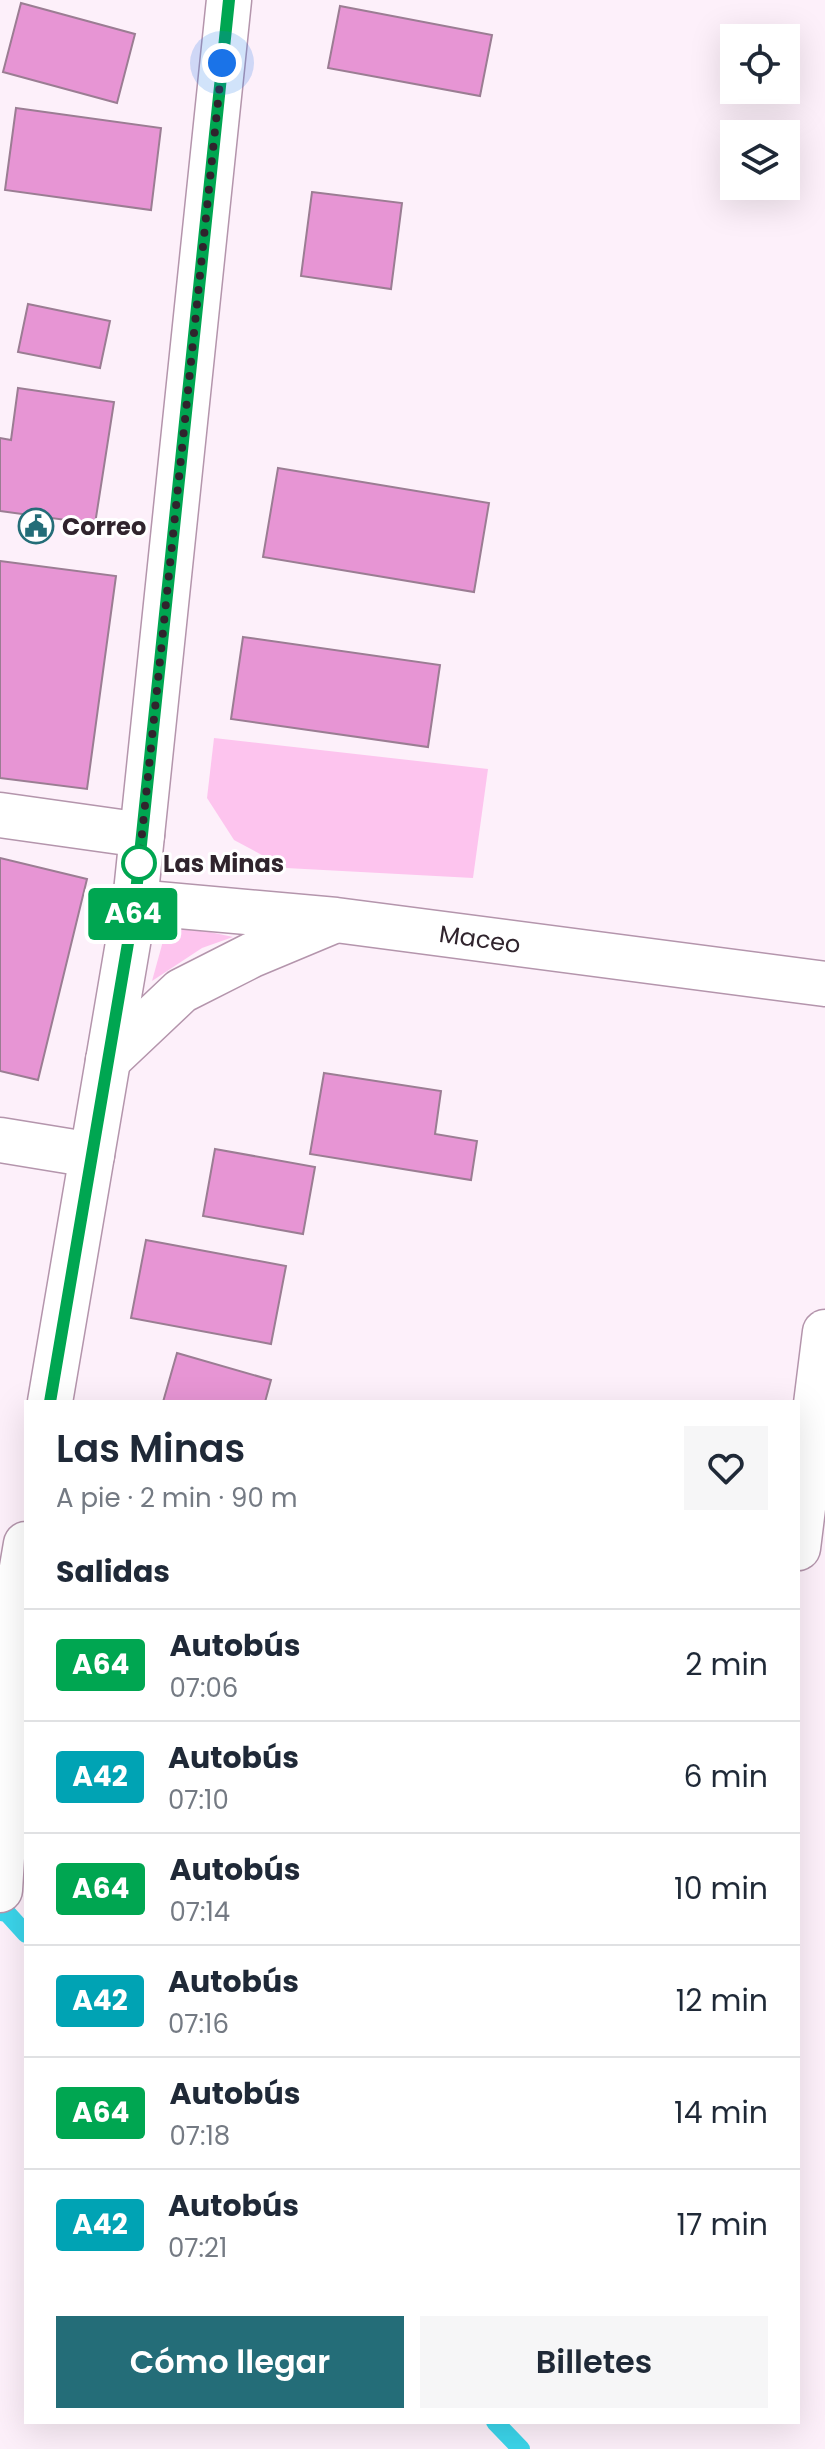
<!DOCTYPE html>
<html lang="es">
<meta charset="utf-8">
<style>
:root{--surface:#fff;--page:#f6f6f7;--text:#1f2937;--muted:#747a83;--line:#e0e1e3;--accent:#246d78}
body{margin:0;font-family:Poppins,sans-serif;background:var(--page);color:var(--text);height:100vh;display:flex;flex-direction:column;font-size:30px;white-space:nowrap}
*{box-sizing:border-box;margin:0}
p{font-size:26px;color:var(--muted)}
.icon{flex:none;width:44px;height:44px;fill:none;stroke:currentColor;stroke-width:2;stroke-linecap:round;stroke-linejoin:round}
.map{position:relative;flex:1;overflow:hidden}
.details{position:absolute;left:24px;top:1400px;width:776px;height:1024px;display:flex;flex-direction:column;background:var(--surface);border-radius:0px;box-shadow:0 8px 32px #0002}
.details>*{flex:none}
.badge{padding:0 16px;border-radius:6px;font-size:28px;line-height:52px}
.fabs{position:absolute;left:720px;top:24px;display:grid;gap:16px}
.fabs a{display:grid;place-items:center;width:80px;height:80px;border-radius:0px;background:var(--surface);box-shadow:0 8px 32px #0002;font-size:40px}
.you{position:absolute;width:40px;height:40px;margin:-20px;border:6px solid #fff;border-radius:50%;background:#1a73e8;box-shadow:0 0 0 12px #1a73e833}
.map>.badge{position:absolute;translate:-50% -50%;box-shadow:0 0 0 4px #fff}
h2{padding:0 32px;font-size:30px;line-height:72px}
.round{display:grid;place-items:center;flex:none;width:84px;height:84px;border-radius:0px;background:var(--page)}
.overview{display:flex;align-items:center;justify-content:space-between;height:136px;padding:0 32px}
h1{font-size:38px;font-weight:600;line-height:60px}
.cta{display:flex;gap:16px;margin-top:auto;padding:16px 32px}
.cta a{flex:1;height:92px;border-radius:0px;background:var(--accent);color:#fff;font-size:32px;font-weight:600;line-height:92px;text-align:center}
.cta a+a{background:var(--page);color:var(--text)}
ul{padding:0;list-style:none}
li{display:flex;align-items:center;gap:24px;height:112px;padding:0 32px;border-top:2px solid var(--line)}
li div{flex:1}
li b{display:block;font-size:30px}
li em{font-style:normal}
li .badge{min-width:88px;font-weight:700;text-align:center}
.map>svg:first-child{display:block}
.green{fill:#fdc4ee}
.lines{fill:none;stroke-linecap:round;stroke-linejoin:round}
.stream{stroke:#3bd5eb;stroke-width:18}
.building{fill:#e795d4;stroke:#9b7d93;stroke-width:2}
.street-casing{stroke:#b495ac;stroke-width:47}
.secondary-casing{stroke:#b495ac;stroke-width:47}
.street{stroke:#fff;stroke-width:44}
.secondary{stroke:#fff;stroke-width:44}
.line-casing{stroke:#fff;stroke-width:18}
.line{stroke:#00a651;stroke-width:12}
.walk{stroke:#30242d;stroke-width:8;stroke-dasharray:0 14.4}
.stop-dot{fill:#fff;stroke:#00a651;stroke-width:4}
.labels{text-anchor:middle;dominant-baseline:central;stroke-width:6;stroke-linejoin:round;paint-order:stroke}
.poi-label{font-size:24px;font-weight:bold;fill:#30242d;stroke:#fff;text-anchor:start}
.stop-label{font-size:24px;font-weight:bold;fill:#30242d;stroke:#fff;text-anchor:start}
.street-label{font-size:24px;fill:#30242d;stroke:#fff}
</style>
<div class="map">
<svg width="825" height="2449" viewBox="0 0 825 2449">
<rect width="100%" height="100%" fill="#fdf0fa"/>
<!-- green -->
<g class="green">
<polygon points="214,738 488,769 473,878 286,868 234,840 207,798"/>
<polygon points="168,923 233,937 202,948 152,981"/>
</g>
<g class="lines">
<!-- stream -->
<g class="stream">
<polyline points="0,1912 7,1913 26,1934"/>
<polyline points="495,2422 521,2449"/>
</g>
</g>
<!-- building -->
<g class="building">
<polygon points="21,3 135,34 117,103 3,72"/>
<polygon points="340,6 492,35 480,96 328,68"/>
<polygon points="16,108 161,128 151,210 5,190"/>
<polygon points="312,192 402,203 391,289 301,276"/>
<polygon points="28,304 110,321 100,368 18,352"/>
<polygon points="18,388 114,402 95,524 0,511 0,438 11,440"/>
<polygon points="278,468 489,503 474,592 263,557"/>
<polygon points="0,561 116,576 87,789 0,778"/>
<polygon points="243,637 440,665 428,747 231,719"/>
<polygon points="0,858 87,879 38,1080 0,1071"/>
<polygon points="324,1073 441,1091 435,1134 477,1141 471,1180 310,1154"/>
<polygon points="215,1149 315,1167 303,1234 203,1216"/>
<polygon points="146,1240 286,1266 271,1344 131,1318"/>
<polygon points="177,1353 271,1380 265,1402 163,1402"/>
</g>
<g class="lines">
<!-- street casing -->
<g class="street-casing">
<g id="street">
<polyline points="0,815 142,835"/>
<polyline points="0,1140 92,1155"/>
<polyline points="798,1548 825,1332"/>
</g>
</g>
<!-- secondary casing -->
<g class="secondary-casing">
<g id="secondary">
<polyline points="135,902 336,920 825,984"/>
<polyline points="108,1060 181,991 252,955 331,922"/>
<polyline points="50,1402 135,902 229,0"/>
<polyline points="0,1890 19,1585 26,1544"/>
</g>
</g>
<!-- street -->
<use href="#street" class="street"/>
<!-- secondary -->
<use href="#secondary" class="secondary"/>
</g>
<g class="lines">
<!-- line casing -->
<g class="line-casing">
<polyline id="line" points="50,1402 135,902 229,0"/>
</g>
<!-- line -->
<use href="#line" class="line"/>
<!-- walk -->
<polyline class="walk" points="139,863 222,63"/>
</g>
<!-- icons -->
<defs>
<g id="civic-ring" transform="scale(1.8)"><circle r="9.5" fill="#fff" stroke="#246d78" stroke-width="1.5"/><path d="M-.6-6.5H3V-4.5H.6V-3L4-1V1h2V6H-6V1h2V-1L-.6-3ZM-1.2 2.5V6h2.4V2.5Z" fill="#246d78"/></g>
</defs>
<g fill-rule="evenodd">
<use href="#civic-ring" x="36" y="526"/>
</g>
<!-- markers -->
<circle class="stop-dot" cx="139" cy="863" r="16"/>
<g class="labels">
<!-- poi labels -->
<g class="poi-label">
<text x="62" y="526">Correo</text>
</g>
<!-- stop labels -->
<g class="stop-label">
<text x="163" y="863">Las Minas</text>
</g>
<!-- street labels -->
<g class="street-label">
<text transform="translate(480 939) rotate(8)">Maceo</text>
</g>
</g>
</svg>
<div class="fabs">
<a><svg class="icon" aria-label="locate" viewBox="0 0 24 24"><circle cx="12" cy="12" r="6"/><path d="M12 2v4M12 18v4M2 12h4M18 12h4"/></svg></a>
<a><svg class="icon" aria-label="layers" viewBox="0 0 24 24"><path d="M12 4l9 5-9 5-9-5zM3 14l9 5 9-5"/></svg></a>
</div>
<div class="you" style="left:222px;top:63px"></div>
<b class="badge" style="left:133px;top:914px;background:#00a651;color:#fff">A64</b>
<section class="details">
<div class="overview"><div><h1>Las Minas</h1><p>A pie · 2 min · 90 m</p></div><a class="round"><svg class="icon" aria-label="heart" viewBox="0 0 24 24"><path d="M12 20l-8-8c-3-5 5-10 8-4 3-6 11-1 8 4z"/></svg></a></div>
<h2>Salidas</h2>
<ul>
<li><span class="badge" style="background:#00a651;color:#fff">A64</span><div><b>Autobús</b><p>07:06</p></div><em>2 min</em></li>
<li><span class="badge" style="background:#00a3b4;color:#fff">A42</span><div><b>Autobús</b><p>07:10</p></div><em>6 min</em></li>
<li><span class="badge" style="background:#00a651;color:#fff">A64</span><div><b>Autobús</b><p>07:14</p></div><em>10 min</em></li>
<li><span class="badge" style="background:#00a3b4;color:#fff">A42</span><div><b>Autobús</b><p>07:16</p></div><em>12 min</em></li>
<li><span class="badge" style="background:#00a651;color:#fff">A64</span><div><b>Autobús</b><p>07:18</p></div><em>14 min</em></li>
<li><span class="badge" style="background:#00a3b4;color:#fff">A42</span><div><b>Autobús</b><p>07:21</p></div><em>17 min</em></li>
</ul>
<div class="cta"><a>Cómo llegar</a><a>Billetes</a></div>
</section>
</div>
